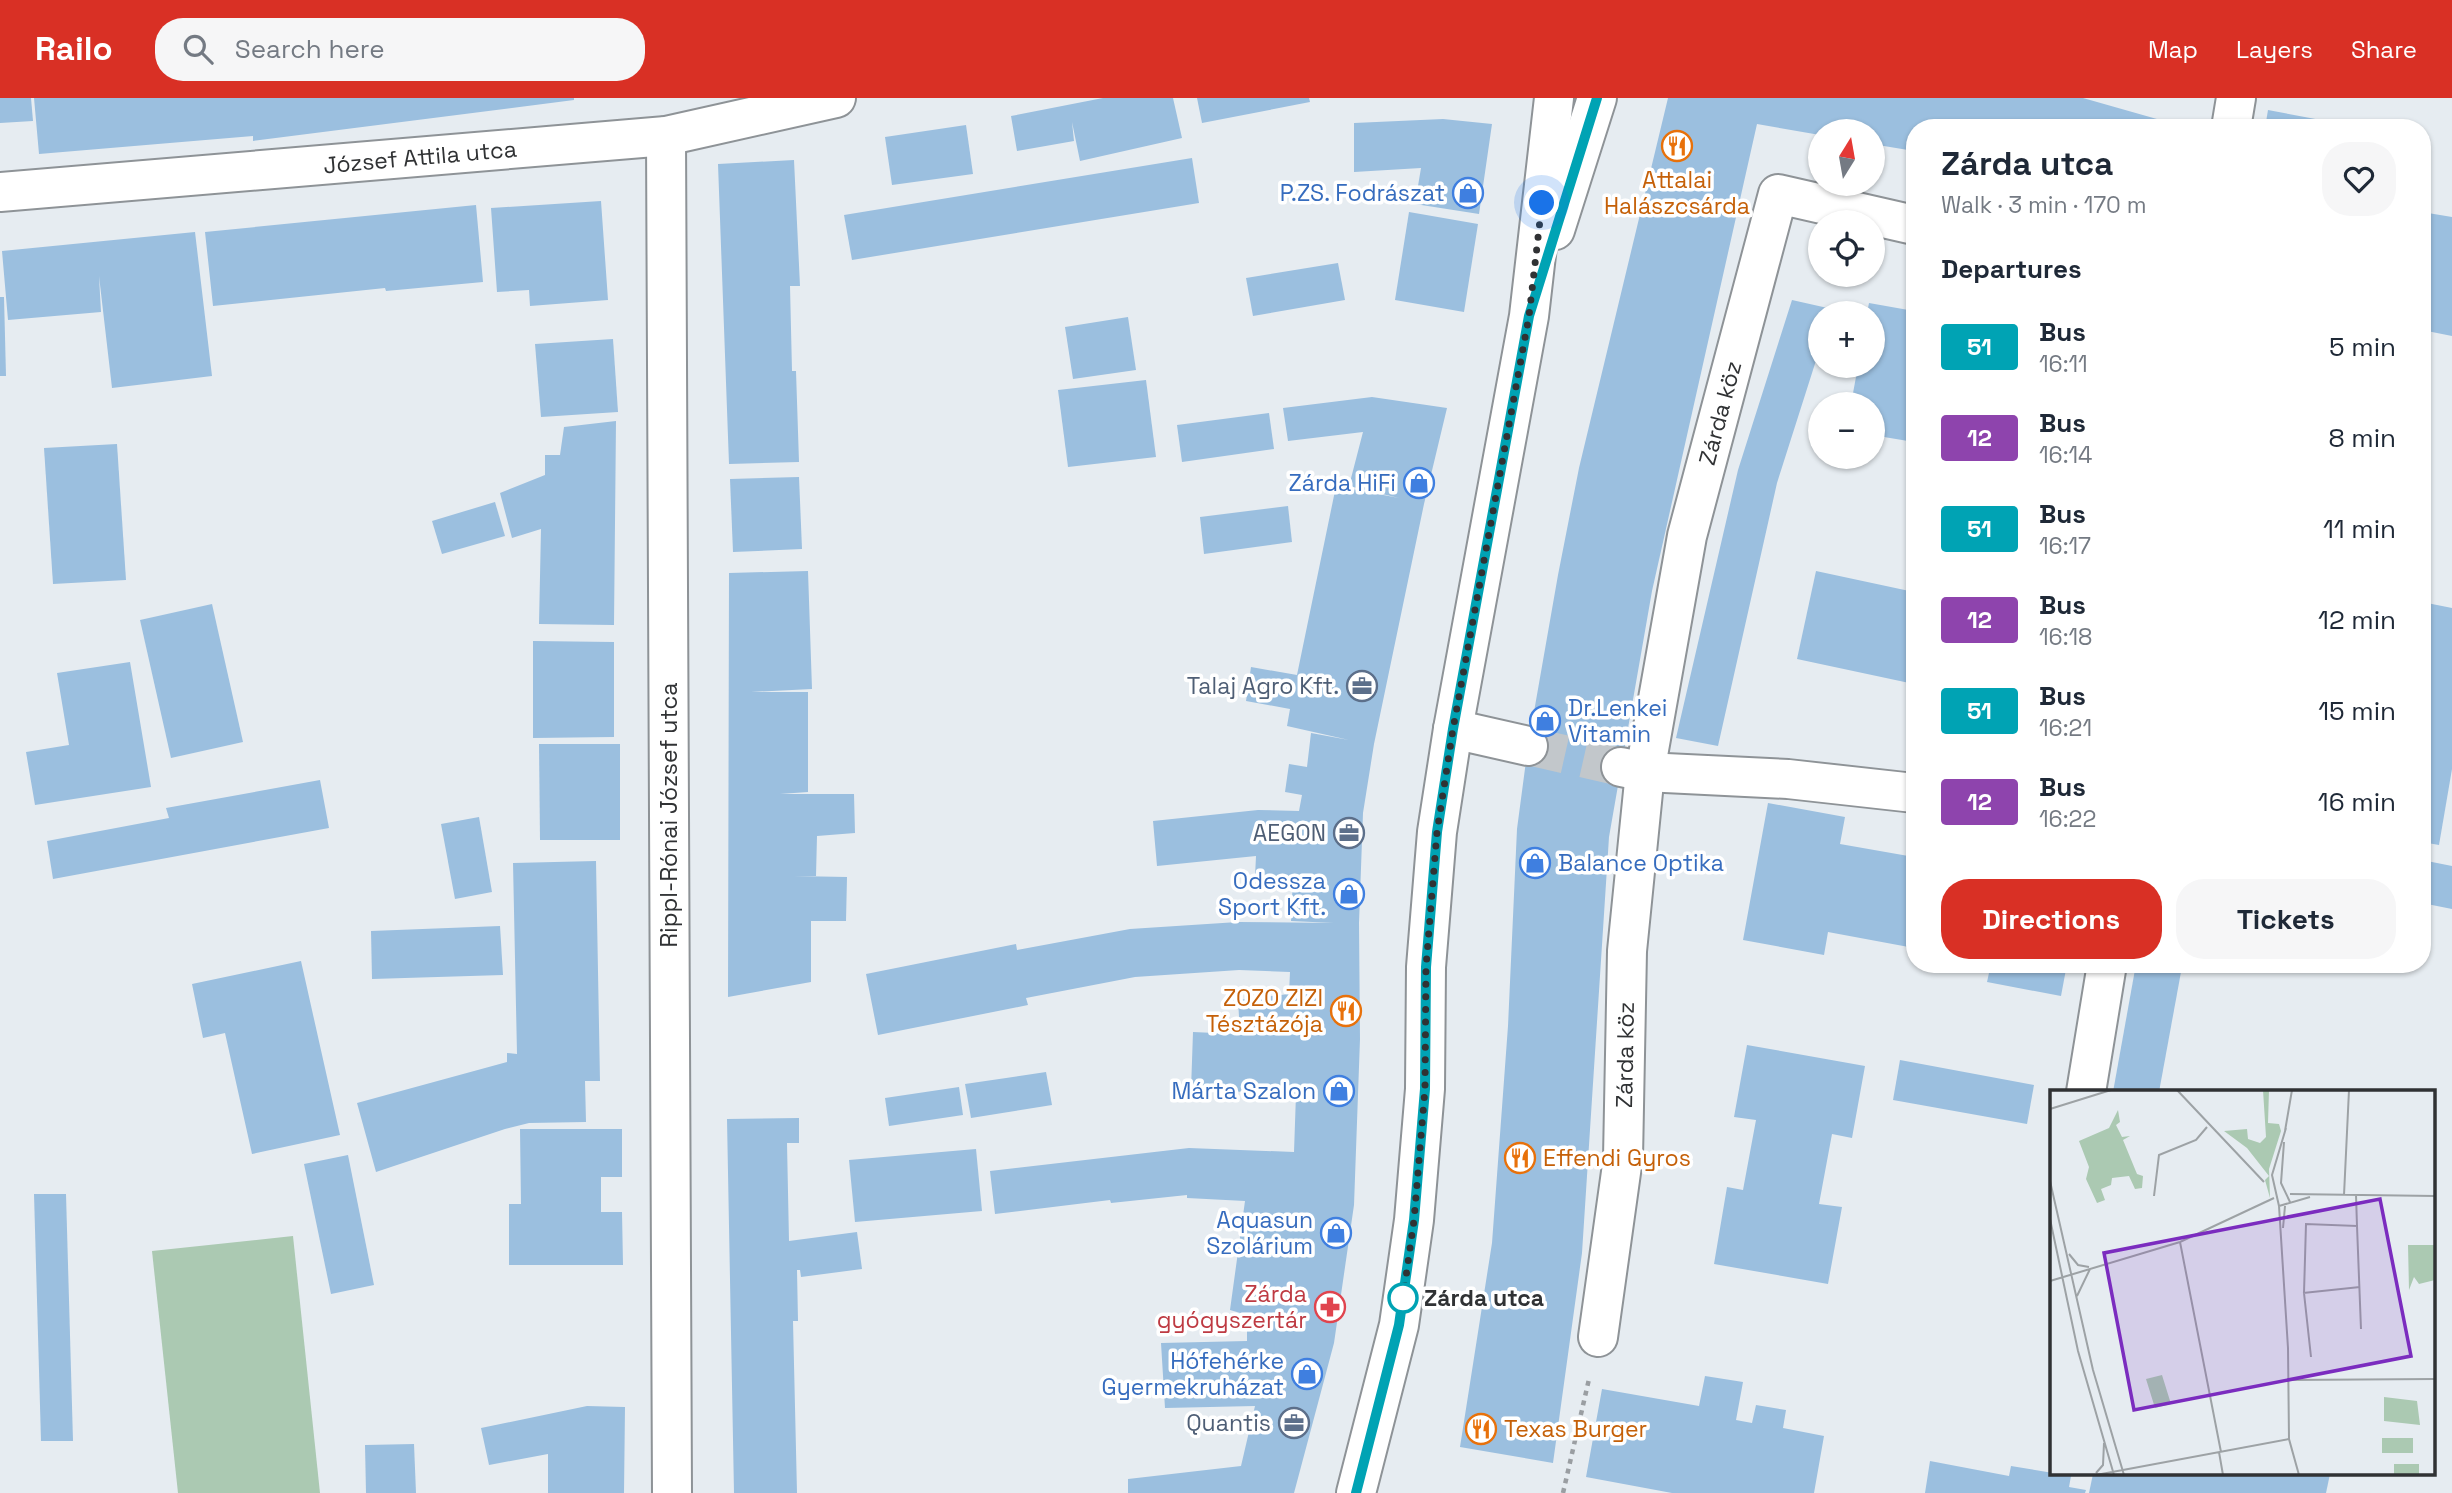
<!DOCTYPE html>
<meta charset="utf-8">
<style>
:root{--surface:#fff;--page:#f6f6f7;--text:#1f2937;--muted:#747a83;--accent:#d93025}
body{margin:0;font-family:"Space Grotesk",sans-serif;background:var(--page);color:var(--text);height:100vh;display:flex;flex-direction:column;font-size:26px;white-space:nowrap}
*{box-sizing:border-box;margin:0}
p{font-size:23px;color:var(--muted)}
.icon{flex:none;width:38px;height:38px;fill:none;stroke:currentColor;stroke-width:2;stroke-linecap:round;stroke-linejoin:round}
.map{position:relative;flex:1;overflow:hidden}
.details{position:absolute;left:1906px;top:21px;width:525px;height:854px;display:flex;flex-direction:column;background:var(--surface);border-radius:28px;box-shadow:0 2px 5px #0004}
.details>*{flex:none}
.badge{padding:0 14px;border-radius:5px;font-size:24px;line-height:46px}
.needle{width:46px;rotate:11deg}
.buttons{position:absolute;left:1808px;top:21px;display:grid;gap:14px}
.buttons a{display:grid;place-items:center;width:77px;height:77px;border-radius:50%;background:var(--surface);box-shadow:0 2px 5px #0004;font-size:35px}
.you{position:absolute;width:35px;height:35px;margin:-18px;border:5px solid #fff;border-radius:50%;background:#1a73e8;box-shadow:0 0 0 10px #1a73e833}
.map>.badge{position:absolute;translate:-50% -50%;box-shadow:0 0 0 4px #fff}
h2{padding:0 35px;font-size:26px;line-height:63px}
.round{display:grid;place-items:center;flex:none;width:74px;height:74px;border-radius:28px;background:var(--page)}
.headline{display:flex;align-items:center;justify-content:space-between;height:119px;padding:0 35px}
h1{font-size:33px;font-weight:800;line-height:52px}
.action{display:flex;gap:14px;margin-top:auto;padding:14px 35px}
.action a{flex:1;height:80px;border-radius:28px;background:var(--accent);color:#fff;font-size:28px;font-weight:800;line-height:80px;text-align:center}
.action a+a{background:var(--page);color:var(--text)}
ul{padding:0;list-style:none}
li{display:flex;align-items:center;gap:21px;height:91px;padding:0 35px}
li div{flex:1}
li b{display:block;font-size:26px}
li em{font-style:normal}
li .badge{min-width:77px;font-weight:700;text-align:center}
header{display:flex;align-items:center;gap:42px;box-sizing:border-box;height:98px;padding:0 35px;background:var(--accent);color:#fff}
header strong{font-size:33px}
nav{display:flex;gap:38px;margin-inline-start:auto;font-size:24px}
.search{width:490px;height:63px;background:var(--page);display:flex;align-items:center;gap:18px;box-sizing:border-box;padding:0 24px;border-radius:28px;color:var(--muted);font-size:26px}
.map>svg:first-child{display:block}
.green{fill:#abc9b2}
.building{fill:#9bbfdf}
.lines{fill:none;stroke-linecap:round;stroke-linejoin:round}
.street-tunnel{stroke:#c2c7cb;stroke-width:38;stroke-dasharray:38 19;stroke-linecap:butt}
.street-casing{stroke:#8e9397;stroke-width:42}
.path{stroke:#9a9ea2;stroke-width:4.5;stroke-dasharray:5 5;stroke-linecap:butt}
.street{stroke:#fff;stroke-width:38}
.line-casing{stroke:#fff;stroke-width:16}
.line{stroke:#00a3b4;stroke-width:10}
.walk{stroke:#303234;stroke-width:7;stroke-dasharray:0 12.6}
.stop-dot{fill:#fff;stroke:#00a3b4;stroke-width:3.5}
.labels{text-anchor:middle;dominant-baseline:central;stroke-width:7;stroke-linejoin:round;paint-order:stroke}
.street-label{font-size:23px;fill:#303234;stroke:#fff}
.food-label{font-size:23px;fill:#c56008;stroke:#fff;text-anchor:start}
.shop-label{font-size:23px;fill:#366cbe;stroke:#fff;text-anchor:end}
.service-label{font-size:23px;fill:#4e5e75;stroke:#fff;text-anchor:end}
.health-label{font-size:23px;fill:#be3a42;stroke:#fff;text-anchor:end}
.stop-label{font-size:23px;font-weight:bold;fill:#303234;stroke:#fff;text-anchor:start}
.inset-road{fill:none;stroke:#9da2a5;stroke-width:2}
.view{fill:#7b2cbf;fill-opacity:0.15;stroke:#7b2cbf;stroke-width:3.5}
.inset-edge{fill:none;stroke:#303234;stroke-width:3.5}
</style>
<header>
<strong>Railo</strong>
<div class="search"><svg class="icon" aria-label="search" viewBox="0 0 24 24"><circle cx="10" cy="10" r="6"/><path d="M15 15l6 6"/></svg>Search here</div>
<nav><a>Map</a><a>Layers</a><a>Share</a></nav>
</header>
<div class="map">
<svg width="2452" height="1395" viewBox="0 0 2452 1395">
<rect width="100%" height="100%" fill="#e6ecf1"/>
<!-- green -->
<polygon class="green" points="293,1138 320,1395 178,1395 152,1153"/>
<!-- building -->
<g class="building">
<polygon points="0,0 31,0 33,23 0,25"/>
<polygon points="34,0 574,0 574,2 253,43 253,38 39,56"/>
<polygon points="1103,0 1173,0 1182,40 1080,63 1072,24 1074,43 1017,53 1011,18"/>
<polygon points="1197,0 1309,0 1310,4 1202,25"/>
<polygon points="1668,0 2083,0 2185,29 1914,30 1914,53 1872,46 1872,33 1820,33 1820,37 1757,26 1652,493 1609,739 1582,1155 1553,1365 1460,1349 1492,1145 1508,928 1517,731 1528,648 1558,477 1579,370"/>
<polygon points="2268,12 2342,26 2341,30 2265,30"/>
<polygon points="1443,21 1492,26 1479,116 1415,106 1421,70 1354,74 1354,25"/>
<polygon points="966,27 973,76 892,87 885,39"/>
<polygon points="1192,60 1199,105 852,162 844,117"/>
<polygon points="794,62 800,188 790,188 792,273 796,273 799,364 729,366 718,66"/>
<polygon points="601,103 608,202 530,208 529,192 497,194 491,110"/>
<polygon points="476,107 483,184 386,193 385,190 213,208 205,134"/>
<polygon points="1409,114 1478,126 1464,214 1395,202"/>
<polygon points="2422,114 2452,119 2452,238 2422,232"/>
<polygon points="195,134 212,278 112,290 99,178 101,214 8,222 2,153"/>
<polygon points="1338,165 1345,202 1253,218 1246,180"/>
<polygon points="0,199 4,199 6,278 0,278"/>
<polygon points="1792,202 1832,211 1831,215 1820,215 1820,250 1777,385 1718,648 1676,640 1738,372"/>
<polygon points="1869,205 1914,213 1914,344 1872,337 1872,306 1851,306 1858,268 1872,268 1872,215 1867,215"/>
<polygon points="1128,219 1136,272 1073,281 1065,229"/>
<polygon points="613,241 618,314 541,319 535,246"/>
<polygon points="1146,282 1156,359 1068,369 1058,292"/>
<polygon points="1372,299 1447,310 1424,406 1374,646 1363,715 1359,825 1360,941 1354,1107 1334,1245 1294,1395 1128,1395 1128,1381 1241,1368 1255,1308 1165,1310 1161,1245 1247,1243 1247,1217 1230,1212 1245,1103 1187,1100 1187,1097 1111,1105 1110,1102 995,1116 990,1073 1189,1050 1294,1054 1296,996 1191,992 1193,934 1258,937 1240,935 1238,902 1289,896 1290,874 1239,872 1135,879 1026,900 1028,907 878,937 866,876 1016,846 1017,852 1130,831 1238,824 1334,825 1291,823 1293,779 1255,779 1256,758 1157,768 1153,723 1258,712 1299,713 1302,697 1285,694 1289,666 1307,669 1311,635 1349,642 1287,628 1290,611 1246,603 1251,569 1297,577 1336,388 1399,400 1349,388 1363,334 1288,343 1283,310"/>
<polygon points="1269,315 1274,351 1182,364 1177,327"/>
<polygon points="616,323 614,527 539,526 541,431 512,440 500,395 545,377 545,357 560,357 564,329"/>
<polygon points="117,346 126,482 53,486 44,350"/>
<polygon points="799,379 802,451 733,454 730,381"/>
<polygon points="495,404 505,438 442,456 432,423"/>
<polygon points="1288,408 1292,444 1204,456 1200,419"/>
<polygon points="808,473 812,591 751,594 808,594 808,694 780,696 854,696 855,735 817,738 816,778 794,778 847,779 846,823 811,823 811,884 728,899 729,475"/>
<polygon points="1816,473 1914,494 1914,586 1797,561"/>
<polygon points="2422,504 2452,510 2452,671 2439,747 2422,744"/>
<polygon points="212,506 243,644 171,660 140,522"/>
<polygon points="533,543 614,544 614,639 533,640"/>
<polygon points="130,564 151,689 35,707 26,654 69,647 57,575"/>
<polygon points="539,646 620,646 620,742 540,742"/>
<polygon points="320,682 329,730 53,781 47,743 169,720 166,710"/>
<polygon points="1768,705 1845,719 1840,746 1914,759 1914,850 1828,834 1824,857 1743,842"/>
<polygon points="479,719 492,794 455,801 441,726"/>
<polygon points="2422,762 2452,768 2452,811 2422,805"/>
<polygon points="596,763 600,983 585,983 586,1024 529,1025 505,1031 376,1074 357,1005 507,964 507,955 517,956 513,765"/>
<polygon points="500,828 503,877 372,881 371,833"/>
<polygon points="301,863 340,1037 252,1056 225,935 203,940 192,886"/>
<polygon points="1991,866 2067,866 2061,898 1987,884"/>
<polygon points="2136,866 2181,874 2159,994 2113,994"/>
<polygon points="1747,947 1865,968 1852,1040 1832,1036 1819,1106 1842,1109 1828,1186 1714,1166 1727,1089 1743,1092 1756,1022 1734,1019"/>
<polygon points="1900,962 2034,987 2027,1026 1893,1002"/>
<polygon points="1046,974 1052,1007 971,1020 965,986"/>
<polygon points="959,989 963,1017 889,1028 885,1000"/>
<polygon points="799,1020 799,1045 787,1045 789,1143 857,1134 862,1171 801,1179 800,1172 797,1172 798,1223 793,1223 797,1395 734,1395 727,1021"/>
<polygon points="520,1031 622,1031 622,1079 601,1079 601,1114 622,1114 623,1167 509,1167 509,1106 521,1106"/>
<polygon points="976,1051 982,1113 855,1124 849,1062"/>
<polygon points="348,1057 374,1187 331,1196 304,1066"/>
<polygon points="34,1096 66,1096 73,1343 41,1343"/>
<polygon points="1705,1278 1743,1284 1736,1322 1752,1325 1756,1307 1786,1312 1783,1330 1824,1338 1814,1395 1672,1395 1586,1379 1602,1291 1699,1308"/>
<polygon points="587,1308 625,1309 624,1395 548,1395 548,1356 489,1367 481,1330"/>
<polygon points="414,1346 416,1395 366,1395 365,1347"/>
<polygon points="1930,1363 2009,1378 2011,1368 2071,1378 2069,1389 2086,1392 2085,1395 1925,1395"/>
<polygon points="2093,1376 2330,1376 2326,1395 2089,1395"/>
</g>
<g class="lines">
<!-- street-tunnel -->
<polyline class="street-tunnel" points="1528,648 1621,669"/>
<!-- street casing -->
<g class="street-casing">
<g id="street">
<polyline points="2231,30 2236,0"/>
<polyline points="666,38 672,1395"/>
<polyline points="0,94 666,38 836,0"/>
<polyline points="1555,132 1597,0"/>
<polyline points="1453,631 1528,648"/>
<polyline points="1621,669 1645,674 1788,681 1914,695"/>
<polyline points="2086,994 2107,866"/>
<polyline points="1598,1239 1623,1060 1627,853 1645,674 1687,438 1778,96 1914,127"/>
<polyline points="1356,1395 1399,1227 1414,1122 1425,991 1426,869 1437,734 1453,631 1529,218 1554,0"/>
</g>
</g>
<!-- path -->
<polyline class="path" points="1563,1395 1589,1281"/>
<!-- street -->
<use href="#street" class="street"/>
</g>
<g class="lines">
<!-- line casing -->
<g class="line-casing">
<polyline id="line" points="1356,1395 1399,1227 1414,1122 1425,991 1426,869 1437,734 1453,631 1529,218 1597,0"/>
</g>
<!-- line -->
<use href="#line" class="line"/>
<!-- walk -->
<polyline class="walk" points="1403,1200 1414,1122 1425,991 1426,869 1437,734 1453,631 1529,218 1542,105"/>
</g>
<!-- icons -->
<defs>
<g id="restaurant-ring" transform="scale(1.575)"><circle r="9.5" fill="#fff" stroke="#e8710a" stroke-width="1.5"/><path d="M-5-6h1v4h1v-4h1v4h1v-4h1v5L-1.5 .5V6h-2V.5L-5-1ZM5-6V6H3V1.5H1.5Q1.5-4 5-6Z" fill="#e8710a"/></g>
<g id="shop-ring" transform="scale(1.575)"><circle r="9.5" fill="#fff" stroke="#3f7fe0" stroke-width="1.5"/><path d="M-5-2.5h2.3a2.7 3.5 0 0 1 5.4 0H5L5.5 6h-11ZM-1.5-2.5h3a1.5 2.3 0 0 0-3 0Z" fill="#3f7fe0"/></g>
<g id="office-ring" transform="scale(1.575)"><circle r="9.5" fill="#fff" stroke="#5c6f8a" stroke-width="1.5"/><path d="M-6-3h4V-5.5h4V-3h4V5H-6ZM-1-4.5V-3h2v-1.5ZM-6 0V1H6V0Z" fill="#5c6f8a"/></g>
<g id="pharmacy-ring" transform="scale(1.575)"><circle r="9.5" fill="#fff" stroke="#e0444e" stroke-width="1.5"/><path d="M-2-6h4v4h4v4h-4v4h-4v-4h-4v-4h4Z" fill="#e0444e"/></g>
</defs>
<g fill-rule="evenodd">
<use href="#restaurant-ring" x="1677" y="48"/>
<use href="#shop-ring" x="1468" y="95"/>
<use href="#shop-ring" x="1419" y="385"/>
<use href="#office-ring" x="1362" y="588"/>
<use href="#shop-ring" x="1545" y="623"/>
<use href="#office-ring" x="1349" y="735"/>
<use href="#shop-ring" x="1535" y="765"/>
<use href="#shop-ring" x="1349" y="796"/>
<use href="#restaurant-ring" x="1346" y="913"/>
<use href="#shop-ring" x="1339" y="993"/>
<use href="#restaurant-ring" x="1520" y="1060"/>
<use href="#shop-ring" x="1336" y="1135"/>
<use href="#pharmacy-ring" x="1330" y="1209"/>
<use href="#shop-ring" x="1307" y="1276"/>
<use href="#office-ring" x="1294" y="1325"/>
<use href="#restaurant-ring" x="1481" y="1331"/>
</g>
<!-- markers -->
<circle class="stop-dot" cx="1403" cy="1200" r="14"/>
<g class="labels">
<!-- street labels -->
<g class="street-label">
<text transform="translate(420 59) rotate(-5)">József Attila utca</text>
<text transform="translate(1720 315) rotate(-75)">Zárda köz</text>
<text transform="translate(669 717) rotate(-90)">Rippl-Rónai József utca</text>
<text transform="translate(1625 957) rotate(-89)">Zárda köz</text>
</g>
<!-- food labels -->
<g class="food-label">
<text x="1677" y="82" text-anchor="middle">Attalai<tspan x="1677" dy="26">Halászcsárda</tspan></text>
<text x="1323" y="900" text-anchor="end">ZOZO ZIZI<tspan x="1323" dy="26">Tésztázója</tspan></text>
<text x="1543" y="1060">Effendi Gyros</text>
<text x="1504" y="1331">Texas Burger</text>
</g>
<!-- shop labels -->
<g class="shop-label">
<text x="1445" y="95">P.ZS. Fodrászat</text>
<text x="1396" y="385">Zárda HiFi</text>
<text x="1568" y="610" text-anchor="start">Dr.Lenkei<tspan x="1568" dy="26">Vitamin</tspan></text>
<text x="1558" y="765" text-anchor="start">Balance Optika</text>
<text x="1326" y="783">Odessza<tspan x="1326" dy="26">Sport Kft.</tspan></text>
<text x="1316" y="993">Márta Szalon</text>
<text x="1313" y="1122">Aquasun<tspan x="1313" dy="26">Szolárium</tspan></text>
<text x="1284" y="1263">Hófehérke<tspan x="1284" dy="26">Gyermekruházat</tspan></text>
</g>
<!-- service labels -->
<g class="service-label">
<text x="1339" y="588">Talaj Agro Kft.</text>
<text x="1326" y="735">AEGON</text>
<text x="1271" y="1325">Quantis</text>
</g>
<!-- health labels -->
<g class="health-label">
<text x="1307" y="1196">Zárda<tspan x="1307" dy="26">gyógyszertár</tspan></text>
</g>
<!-- stop labels -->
<g class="stop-label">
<text x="1424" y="1200">Zárda utca</text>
</g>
</g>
<!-- overview -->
<g transform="translate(2050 992)">
<rect width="385" height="385" fill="#e6ecf1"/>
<path d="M213 0H219L218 33 229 34 231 41 219 79 220 108 215 90 219 86 197 58 174 41 197 39 198 49 210 53 216 47ZM68 20 70 32 66 35 72 47 80 46 73 50 87 84 93 86 92 98 85 99 79 86 62 88 61 95 51 99 55 110 47 113 36 89 39 77 29 51 59 38ZM358 155H385V190L369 194 364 187 359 200ZM112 285 121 314 105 318 96 289ZM334 307 367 311 370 335 334 331ZM332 348H363V363H332ZM344 374H369V385H344Z" fill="#abc9b2"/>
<path class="inset-road" d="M127 0 214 92M0 19 61 0M236 38 222 85 229 116 238 258 239 349 249 385M235 41 242 0M234 52 231 93 240 112M0 91 43 280 74 385M240 104 385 106M294 105 299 0M104 106 109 65 146 50 157 37M229 116 260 107M0 129 28 261 64 385M307 136 311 239M233 138 235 116M130 152 171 362M19 164 28 175 39 177M0 191 130 152 224 108M253 203 310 197M27 206 40 179M261 267 254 203 256 134 307 136 306 105M237 290 385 289M169 362 173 385M46 383 53 375 54 353M46 385 239 349"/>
<path class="view" d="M330 109 361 266 84 320 54 163Z"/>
<rect width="385" height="385" class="inset-edge"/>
</g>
</svg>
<div class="buttons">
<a><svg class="needle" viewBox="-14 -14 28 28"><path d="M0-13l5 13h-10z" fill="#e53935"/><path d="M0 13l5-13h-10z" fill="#747a83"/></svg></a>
<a><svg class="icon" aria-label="locate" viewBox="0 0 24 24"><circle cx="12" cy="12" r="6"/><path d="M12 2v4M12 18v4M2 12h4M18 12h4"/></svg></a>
<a>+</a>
<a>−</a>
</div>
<div class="you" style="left:1542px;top:105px"></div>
<section class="details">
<div class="headline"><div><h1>Zárda utca</h1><p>Walk · 3 min · 170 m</p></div><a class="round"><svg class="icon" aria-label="heart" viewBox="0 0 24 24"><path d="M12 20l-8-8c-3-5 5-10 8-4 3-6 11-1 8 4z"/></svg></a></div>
<h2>Departures</h2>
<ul>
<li><span class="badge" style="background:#00a3b4;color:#fff">51</span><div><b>Bus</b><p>16:11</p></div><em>5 min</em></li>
<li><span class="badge" style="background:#8e44ad;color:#fff">12</span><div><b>Bus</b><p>16:14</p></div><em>8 min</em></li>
<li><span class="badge" style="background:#00a3b4;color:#fff">51</span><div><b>Bus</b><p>16:17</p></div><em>11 min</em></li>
<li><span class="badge" style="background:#8e44ad;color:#fff">12</span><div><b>Bus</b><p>16:18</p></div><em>12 min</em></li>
<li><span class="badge" style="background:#00a3b4;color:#fff">51</span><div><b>Bus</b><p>16:21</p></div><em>15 min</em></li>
<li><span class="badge" style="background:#8e44ad;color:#fff">12</span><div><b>Bus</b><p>16:22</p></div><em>16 min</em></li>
</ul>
<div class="action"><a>Directions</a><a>Tickets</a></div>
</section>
</div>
